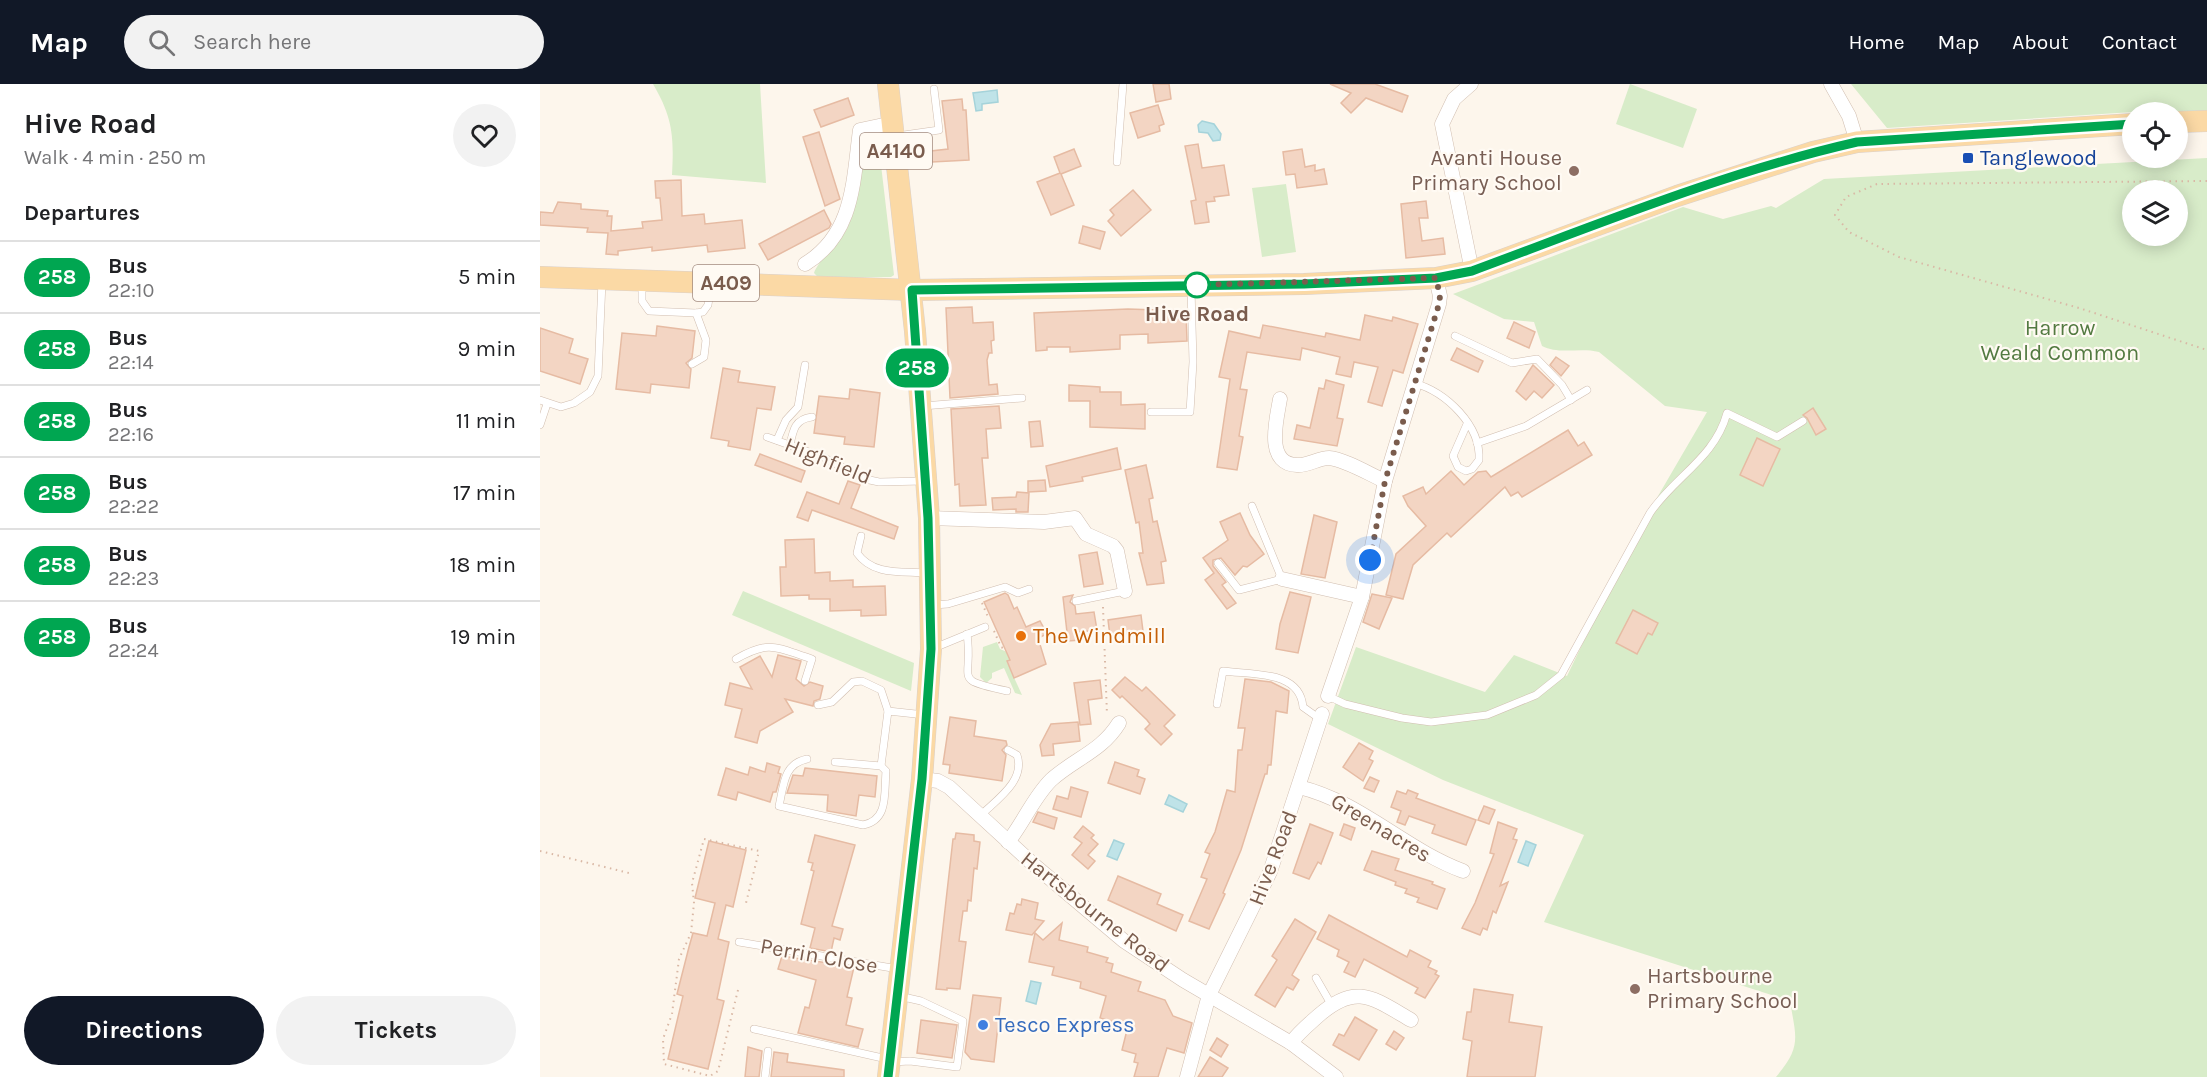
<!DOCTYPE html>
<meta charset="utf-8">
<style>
:root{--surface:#fff;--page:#f2f2f2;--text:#202124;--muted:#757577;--line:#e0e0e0;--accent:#111827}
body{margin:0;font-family:Karla,sans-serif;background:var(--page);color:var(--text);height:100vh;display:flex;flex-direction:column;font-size:22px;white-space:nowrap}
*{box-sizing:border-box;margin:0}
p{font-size:20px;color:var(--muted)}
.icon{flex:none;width:33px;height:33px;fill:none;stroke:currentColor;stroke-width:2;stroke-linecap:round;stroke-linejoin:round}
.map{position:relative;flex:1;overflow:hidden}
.sheet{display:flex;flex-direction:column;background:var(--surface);width:540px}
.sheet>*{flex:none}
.badge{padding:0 12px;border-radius:20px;font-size:21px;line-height:39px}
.controls{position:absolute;left:1582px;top:18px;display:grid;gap:12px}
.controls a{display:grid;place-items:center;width:66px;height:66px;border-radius:50%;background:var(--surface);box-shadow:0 3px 15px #0003;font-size:30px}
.you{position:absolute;width:30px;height:30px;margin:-15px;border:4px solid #fff;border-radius:50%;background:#1a73e8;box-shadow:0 0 0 9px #1a73e833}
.map>.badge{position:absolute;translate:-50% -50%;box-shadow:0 0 0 3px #fff}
h2{padding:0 24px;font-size:22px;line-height:54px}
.round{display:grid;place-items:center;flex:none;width:63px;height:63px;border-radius:32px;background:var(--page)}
.summary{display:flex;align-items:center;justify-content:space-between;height:102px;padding:0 24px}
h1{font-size:28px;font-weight:700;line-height:45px}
.action{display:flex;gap:12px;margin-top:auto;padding:12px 24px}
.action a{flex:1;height:69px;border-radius:36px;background:var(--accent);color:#fff;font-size:24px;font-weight:700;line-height:69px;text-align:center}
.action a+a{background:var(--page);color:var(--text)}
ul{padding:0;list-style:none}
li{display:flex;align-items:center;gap:18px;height:72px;padding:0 24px;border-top:2px solid var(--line)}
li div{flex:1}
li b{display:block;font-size:22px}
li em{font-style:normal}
li .badge{min-width:66px;font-weight:700;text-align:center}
header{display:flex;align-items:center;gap:36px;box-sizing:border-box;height:84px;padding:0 30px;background:var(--accent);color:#fff}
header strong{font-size:28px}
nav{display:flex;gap:33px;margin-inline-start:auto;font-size:21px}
.search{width:420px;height:54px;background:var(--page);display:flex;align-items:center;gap:15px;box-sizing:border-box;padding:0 21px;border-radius:33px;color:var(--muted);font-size:22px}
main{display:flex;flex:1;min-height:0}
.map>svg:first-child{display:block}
.green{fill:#d8ecc9;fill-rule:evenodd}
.water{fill:#bfe3e8;stroke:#a5d3da;stroke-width:1.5}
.building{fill:#f3d5c3;stroke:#e6bba3;stroke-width:1.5}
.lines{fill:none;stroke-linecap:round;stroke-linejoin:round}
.service-casing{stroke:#d1beb0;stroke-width:8}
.minor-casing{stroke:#d1beb0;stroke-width:15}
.primary-casing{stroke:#dad1cd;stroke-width:22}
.path{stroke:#d9b8a5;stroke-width:2;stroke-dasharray:1.5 4.5;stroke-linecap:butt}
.service{stroke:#fff;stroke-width:7}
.minor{stroke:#fff;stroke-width:14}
.primary{stroke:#fbd9a5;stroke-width:21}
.line-casing{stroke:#fff;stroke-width:14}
.line{stroke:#00a651;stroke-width:9}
.walk{stroke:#7a5c4d;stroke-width:6;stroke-dasharray:0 10.8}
.transit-dot{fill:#1a4fb4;stroke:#fffaf3;stroke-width:2}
.education-dot{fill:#8d6e63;stroke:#fffaf3;stroke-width:2}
.stop-dot{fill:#fff;stroke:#00a651;stroke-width:3}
.food-dot{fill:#e8710a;stroke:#fffaf3;stroke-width:2}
.shop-dot{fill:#3f7fe0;stroke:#fffaf3;stroke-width:2}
.labels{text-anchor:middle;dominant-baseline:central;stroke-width:4.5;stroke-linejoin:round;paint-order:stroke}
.shield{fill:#fffaf3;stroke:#a28b7f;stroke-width:1.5}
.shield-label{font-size:21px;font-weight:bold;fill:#7a5c4d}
.education-label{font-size:22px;fill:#785e54;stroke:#fffaf3;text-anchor:end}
.transit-label{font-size:22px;fill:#164399;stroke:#fffaf3;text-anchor:start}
.stop-label{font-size:22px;font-weight:bold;fill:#7a5c4d;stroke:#fffaf3}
.park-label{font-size:22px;fill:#537a41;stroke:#fffaf3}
.street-label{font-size:22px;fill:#7a5c4d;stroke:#fffaf3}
.food-label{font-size:22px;fill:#c56008;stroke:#fffaf3;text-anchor:start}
.shop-label{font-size:22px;fill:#366cbe;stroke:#fffaf3;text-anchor:start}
</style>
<header>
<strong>Map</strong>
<div class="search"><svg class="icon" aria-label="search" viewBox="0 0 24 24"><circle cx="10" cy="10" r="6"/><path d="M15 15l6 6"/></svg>Search here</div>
<nav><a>Home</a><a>Map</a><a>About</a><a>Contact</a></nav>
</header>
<main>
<section class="sheet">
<div class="summary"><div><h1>Hive Road</h1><p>Walk · 4 min · 250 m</p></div><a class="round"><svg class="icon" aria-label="heart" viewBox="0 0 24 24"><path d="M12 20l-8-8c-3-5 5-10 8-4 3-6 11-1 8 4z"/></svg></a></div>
<h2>Departures</h2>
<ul>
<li><span class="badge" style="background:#00a651;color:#fff">258</span><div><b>Bus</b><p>22:10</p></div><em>5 min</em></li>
<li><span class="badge" style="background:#00a651;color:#fff">258</span><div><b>Bus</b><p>22:14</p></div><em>9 min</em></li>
<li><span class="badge" style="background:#00a651;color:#fff">258</span><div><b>Bus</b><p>22:16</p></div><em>11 min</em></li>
<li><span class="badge" style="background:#00a651;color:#fff">258</span><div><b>Bus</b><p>22:22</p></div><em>17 min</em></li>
<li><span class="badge" style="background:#00a651;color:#fff">258</span><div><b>Bus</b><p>22:23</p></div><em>18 min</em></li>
<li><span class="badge" style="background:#00a651;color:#fff">258</span><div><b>Bus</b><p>22:24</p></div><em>19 min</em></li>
</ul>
<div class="action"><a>Directions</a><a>Tickets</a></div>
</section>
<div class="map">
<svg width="1667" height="993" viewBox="0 0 1667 993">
<rect width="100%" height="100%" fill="#fdf6ec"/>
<!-- green -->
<g class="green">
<path d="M113 0H220L226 99 132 91C134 53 133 34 113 0Z"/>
<polygon points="1090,0 1157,25 1143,64 1076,40"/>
<polygon points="1311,0 1667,0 1667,28 1593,28 1347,44"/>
<path d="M337 47 354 191 351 193 279 194 274 189C277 178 299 159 307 145 320 118 321 82 326 53L331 48Z"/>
<path d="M1667 74V993H1236C1262 962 1256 954 1250 917L1004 838 1044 751 903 696 788 640 816 563 945 608 974 571 1027 592 1093 455 1167 328 1125 322 1059 268C1040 263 1019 271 1002 262L994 238 964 235 913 210 1143 123 1183 135 1231 122 1236 124 1284 95ZM1593 106H1638V152H1593Z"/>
<polygon points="746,100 756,168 722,173 712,104"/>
<polygon points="203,507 374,579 371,607 192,531"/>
<polygon points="457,558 460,565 467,568 470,576 467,578 482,611 475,609 464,584 452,589 452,594 446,599 440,593 443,563"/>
</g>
<!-- water -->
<g class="water">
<polygon points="457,6 458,18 442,20 442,26 436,27 433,9"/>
<polygon points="662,37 674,40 681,50 680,56 673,57 668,49 659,48 658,41"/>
<polygon points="629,711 647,720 643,728 625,720"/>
<polygon points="574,756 584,760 577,776 567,772"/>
<polygon points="986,757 996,761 988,782 978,778"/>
<polygon points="491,897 501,899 496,920 486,917"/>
</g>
<!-- building -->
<g class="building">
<polygon points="613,0 629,0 631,15 616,18"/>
<polygon points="790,0 835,0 868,12 862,28 826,14 811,29 801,19 811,9"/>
<polygon points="308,14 314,31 281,43 274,26"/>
<polygon points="422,15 423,26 426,26 429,76 392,78 391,67 408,65 402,17"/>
<polygon points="618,21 624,40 619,42 620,47 598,54 590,29"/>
<polygon points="279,48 300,115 285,122 263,53"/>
<polygon points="658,60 662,84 684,81 689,111 674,113 675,117 666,118 669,138 655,140 651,117 656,116 645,62"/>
<polygon points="534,65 541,82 521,90 534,121 511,131 497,98 520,89 514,73"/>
<polygon points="762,65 765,83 775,81 775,87 784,85 787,100 757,104 755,90 746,91 743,68"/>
<polygon points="141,96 142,132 164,130 165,140 202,136 205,164 168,168 167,161 112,167 112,163 78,167 78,171 66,170 68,149 47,148 48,144 0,141 0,128 13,129 18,118 41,120 41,125 68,127 67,132 72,132 71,147 103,144 102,138 122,136 120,114 116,114 115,97"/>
<polygon points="593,106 611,126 581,152 568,137 574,131 570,126"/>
<polygon points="886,117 888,134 879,134 882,157 903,154 905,170 866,174 861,120"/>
<polygon points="284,126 291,140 289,144 228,176 219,160"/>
<polygon points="543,142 565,148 560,165 539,159"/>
<polygon points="432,223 433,239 453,238 454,256 451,257 452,269 449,269 447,276 449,301 457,300 458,310 410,314 406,224"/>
<polygon points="588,225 646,227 647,257 608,259 608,250 580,251 580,265 530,268 530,263 507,263 507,266 496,267 494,229"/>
<polygon points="825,231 852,237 853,233 878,240 863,289 853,286 842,322 828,318 838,283 814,278 811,293 796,290 800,273 762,264 760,276 707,268 700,305 707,306 699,352 703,353 697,386 677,383 690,295 679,293 689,247 720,254 723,241 785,253 786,249 820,256"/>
<polygon points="974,238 995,248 989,264 967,254"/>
<polygon points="117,242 155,247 152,274 146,279 151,285 149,304 111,300 110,309 76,305 82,249 116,252"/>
<polygon points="0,244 33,255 29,269 48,275 40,300 0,287"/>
<polygon points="917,264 943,277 938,288 911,276"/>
<polygon points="1016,273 1029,282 1021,292 1010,281"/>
<polygon points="993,281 1014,301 1002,314 994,307 986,316 976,307"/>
<polygon points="183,284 200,287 198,298 235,303 231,326 217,324 210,366 188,362 189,357 171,354"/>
<polygon points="786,296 804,301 797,334 803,335 797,362 754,355 757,341 770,344 779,304 784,305"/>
<polygon points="529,301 560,303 560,308 581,308 581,321 605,320 605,345 550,343 550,317 529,317"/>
<polygon points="310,305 340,309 334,363 304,360 305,353 274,349 279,312 309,315"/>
<polygon points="459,322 461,344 446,345 448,374 442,374 446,421 420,422 419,400 415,401 411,325"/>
<polygon points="1273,324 1286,345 1276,351 1267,334 1263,331"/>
<polygon points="500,337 503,362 491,363 489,338"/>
<polygon points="1028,346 1038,362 1044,358 1052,371 982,413 978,408 971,412 965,403 911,453 907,449 873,481 863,515 846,511 856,470 886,442 868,422 863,412 883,403 886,410 911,387 924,401 938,388 946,387 951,393"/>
<polygon points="1217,354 1240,365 1223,402 1200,391"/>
<polygon points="577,364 581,385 542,393 543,397 510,403 506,382"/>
<polygon points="220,370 265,387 261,398 215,381"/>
<polygon points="606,381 613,414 609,415 613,438 617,437 626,477 621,478 624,499 607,501 599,469 603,469 599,438 596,439 585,386"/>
<polygon points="505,396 506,407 488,408 488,397"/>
<polygon points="308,397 320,401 311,424 358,443 354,455 272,426 268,437 257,433 267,408 299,420"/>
<polygon points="477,408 489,409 488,428 476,428 476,425 453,426 452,414 476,413"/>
<polygon points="700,429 710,451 724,470 707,483 703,482 695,491 681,474 673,476 673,482 686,498 682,501 696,519 687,525 665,496 674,489 663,474 688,456 680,438"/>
<polygon points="774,431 797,438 785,494 761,490"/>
<polygon points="274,455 275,489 290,488 290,497 313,496 313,503 345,502 346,531 321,532 321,526 290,527 290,515 269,515 269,511 241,512 240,483 246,483 245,456"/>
<polygon points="557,468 563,500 544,503 539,471"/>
<polygon points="750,508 771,513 758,569 736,565 740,540"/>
<polygon points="465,509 468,511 474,525 477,523 486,543 500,537 507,550 498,554 506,580 474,594 467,577 470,576 444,518"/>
<polygon points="832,510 852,514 839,545 823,538"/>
<polygon points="533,511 530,518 535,522 536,530 554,528 557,546 540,548 541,556 528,557 523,513"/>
<polygon points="1093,526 1118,539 1112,551 1108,549 1097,570 1076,559"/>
<polygon points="601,531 603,547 570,552 568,536"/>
<polygon points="238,571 261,577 256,595 264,602 270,598 283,602 280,615 274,617 273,622 245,615 253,628 220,647 217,659 195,653 202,625 185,621 190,599 212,605 200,583 220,572 232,593"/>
<polygon points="585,593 602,607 606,603 635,631 624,642 632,650 621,661 605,645 610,640 607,636 582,612 580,614 572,606"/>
<polygon points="705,595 731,598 749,607 747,629 736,627 731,681 728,681 727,690 725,690 701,766 683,809 685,810 669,845 649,837 667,795 661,793 670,770 665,768 675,748 687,706 695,708 698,666 702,666 705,644 698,644"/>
<polygon points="560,596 562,614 548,616 551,640 540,641 534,599"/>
<polygon points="410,633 436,637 434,652 466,657 467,661 462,666 466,671 462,697 409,689 410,681 403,680"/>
<polygon points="538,638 540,657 513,660 514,671 502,672 500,661 511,640"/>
<polygon points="819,659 833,667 829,675 833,677 823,697 803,683"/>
<polygon points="575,678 599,686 597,692 605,695 600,710 568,699"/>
<polygon points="227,679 240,683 238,689 241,690 236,708 233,708 230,718 198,708 196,716 178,711 186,684 208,691 210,683 225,688"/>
<polygon points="265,684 337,692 335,713 319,711 316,732 287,727 288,711 247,709 253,691 263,692"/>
<polygon points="830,693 839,697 834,708 824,704"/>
<polygon points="531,703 548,708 541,733 513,725 517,712 528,715"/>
<polygon points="868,706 878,710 876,714 936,736 926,761 892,749 895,741 869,732 865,741 857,738 861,727 851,723 857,707 866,710"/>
<polygon points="944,722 955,726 949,740 938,736"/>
<polygon points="498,728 517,734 514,745 493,738"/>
<polygon points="958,738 977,745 973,755 977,756 960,802 968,798 956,829 953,827 947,846 943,844 940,851 922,844 935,819 954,770 950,769"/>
<polygon points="770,740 793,749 781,780 778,778 769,795 753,789"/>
<polygon points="804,740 815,744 811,756 800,751"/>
<polygon points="543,742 554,751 551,754 558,760 548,771 555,777 548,785 532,771 542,759 534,753"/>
<polygon points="416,749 434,751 434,757 440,758 437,785 434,784 431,817 428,816 427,827 423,827 419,857 426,858 420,905 407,904 407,906 396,905 413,755 415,755"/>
<polygon points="275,751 315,761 292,842 303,845 300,856 294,854 291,868 270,864 275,844 261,840 274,787 271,786 273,779 268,778"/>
<polygon points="169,757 206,766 193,823 186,821 178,855 189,858 177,915 184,917 168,985 128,975 143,912 137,910 149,863 153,849 167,852 175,819 155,814"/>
<polygon points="832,767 859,775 855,786 893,798 892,800 905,805 897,825 877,818 879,814 865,809 867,805 855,801 856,798 824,786"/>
<polygon points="578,792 621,810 617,820 643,831 636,847 568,816"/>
<polygon points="482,815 498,819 495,835 504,837 492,851 466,846 470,829 474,830 477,820 481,821"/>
<polygon points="789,831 867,873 870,866 891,877 888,883 897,887 895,890 899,892 885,914 875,909 878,904 824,875 815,893 804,888 809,878 797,872 799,866 777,855"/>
<polygon points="755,835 776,848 752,891 759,896 753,906 747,903 735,923 715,911 737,876 732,872"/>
<polygon points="522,839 519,856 548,863 547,868 568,874 566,878 573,880 571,888 601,898 598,907 625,916 633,932 652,939 644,969 627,964 618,993 594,993 598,979 594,978 596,970 582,966 588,942 560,934 566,912 540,904 541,898 512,891 514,883 489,878 495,849 503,856"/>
<polygon points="242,872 314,883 307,913 312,914 306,941 323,945 318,963 258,949 265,923 269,924 276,896 238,885"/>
<polygon points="934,905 973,911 969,938 1002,943 995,993 927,993 932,957 923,955 927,928 931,928"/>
<polygon points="433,911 461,914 454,978 431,975 425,968"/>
<polygon points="815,933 837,946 819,976 793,961 799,950 804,952"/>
<polygon points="381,936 417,941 412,974 377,969"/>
<polygon points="854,947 864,954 856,966 846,960"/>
<polygon points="677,954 688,961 681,973 670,966"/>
<polygon points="208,963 222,967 219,993 205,993"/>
<polygon points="234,968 248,970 247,978 304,986 304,993 231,993"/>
<polygon points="670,973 688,984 682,993 658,993"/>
</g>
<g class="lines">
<!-- service casing -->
<g class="service-casing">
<g id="service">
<polyline points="357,52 399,46 394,5"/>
<polyline points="577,78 583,0"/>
<polyline points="102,198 102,217 109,227 156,229 163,228 168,221 171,201"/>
<polyline points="915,252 972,279 997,275 1022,301 1031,316"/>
<polyline points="152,280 164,273 166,256 156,229"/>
<path d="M874 299C906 308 941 341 939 376L932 385 926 387 918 383 913 372 927 340"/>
<polyline points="0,316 21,323 34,319 50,308 58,292 62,197"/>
<polyline points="383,322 482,314"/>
<polyline points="611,328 650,328 653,278 651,204"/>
<polyline points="0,341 7,320"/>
<polyline points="227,353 283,373 325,395 339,398 383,397"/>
<polyline points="237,356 246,336 258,323 265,281"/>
<polyline points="937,359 986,342 1047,306"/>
<path d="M250 361C253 346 255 335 272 333"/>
<path d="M321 452 317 469C333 492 362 487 386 489"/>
<polyline points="678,479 699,506 742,495 712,422"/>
<polyline points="536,517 585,507"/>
<polyline points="393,521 408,520 465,503 478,509 489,505"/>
<path d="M427 550C434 597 410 595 467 607"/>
<polyline points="394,564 445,543"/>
<path d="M196 575C231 555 237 564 272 575L265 597"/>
<path d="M788 612 805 620 862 634 891 638 947 631 996 611 1021 591 1110 429C1134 393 1175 374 1187 329L1237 353 1263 337"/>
<path d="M677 620 683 587C712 591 760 586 763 623L780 635"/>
<polyline points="278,621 292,618 313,598 322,597 341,606 348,627"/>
<path d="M267 675C243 680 244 701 239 722L323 741C349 736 344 709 346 687L341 682 295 678"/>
<polyline points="341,682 348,627 385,631"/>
<path d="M440 732C456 716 486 697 477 671L468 666"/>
<polyline points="199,858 358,885"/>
<polyline points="776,894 791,920"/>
<polyline points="214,945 347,975"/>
<polyline points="352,978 370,977 417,983 423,937 381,917 359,912"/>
<polyline points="225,993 228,967"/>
</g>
</g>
<!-- minor casing -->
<g class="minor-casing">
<g id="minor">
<polyline points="931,0 914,15 902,40 932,187"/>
<polyline points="1291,0 1309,32 1317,58"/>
<path d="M265 180C314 150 313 98 320 46L353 39"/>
<path d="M740 315C737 334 724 380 757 381 768 382 778 374 789 374 804 375 831 391 845 397"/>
<polyline points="389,434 504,438 535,434 546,450 573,462 577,467 585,507"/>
<polyline points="742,495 822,513"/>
<polyline points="788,612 822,513 845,397 899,220 900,212 896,194"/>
<polyline points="382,695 398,697 409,703 494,781 584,857 643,896 751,959 796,993"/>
<path d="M759 703C821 718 864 765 923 787"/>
<path d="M468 758C484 738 493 714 511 696 534 675 562 667 579 639"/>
<path d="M751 959C759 948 768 941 778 932 816 898 833 914 871 936"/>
<polyline points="647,993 669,911 730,788 782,630"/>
</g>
</g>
<!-- primary casing -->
<g class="primary-casing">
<g id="primary">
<polyline points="1638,38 1667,37"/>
<polyline points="0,193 372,206 764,200 896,194 932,187 1137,112 1273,68 1317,58 1593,40"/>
<polyline points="348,993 382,695 391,565 389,434 375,247 348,0"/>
</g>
</g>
<!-- path -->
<g class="path">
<polyline points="1667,97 1337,100 1306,113 1295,131 1309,148 1359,173 1539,224 1667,266"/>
<polyline points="442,519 448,533"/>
<polyline points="563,523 567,631"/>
<polyline points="454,547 461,563 465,565"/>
<polyline points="0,767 89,789"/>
<polyline points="198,906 178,987 170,992 124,980 123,955 132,930 139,875 151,849 154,819 152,799 164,755 219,767 206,819"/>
</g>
<!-- service -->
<use href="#service" class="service"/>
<!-- minor -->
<use href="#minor" class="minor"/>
<!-- primary -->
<use href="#primary" class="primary"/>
</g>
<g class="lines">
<!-- line casing -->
<g class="line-casing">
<path id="line" d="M348 993 382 695 391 565 388 434 372 206 764 200 896 194 932 187C1059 140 1185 88 1317 58L1593 40"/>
</g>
<!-- line -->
<use href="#line" class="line"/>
<!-- walk -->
<polyline class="walk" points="657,201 896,194 900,212 899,220 845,397 830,476"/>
</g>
<!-- markers -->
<rect class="transit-dot" x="1422" y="68" width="12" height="12" rx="3"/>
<g class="education-dot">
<circle cx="1034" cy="87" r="6"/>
<circle cx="1095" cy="905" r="6"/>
</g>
<circle class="stop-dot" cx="657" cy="201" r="12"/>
<circle class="food-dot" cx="481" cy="552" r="6"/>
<circle class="shop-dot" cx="443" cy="941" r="6"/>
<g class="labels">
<!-- shield labels -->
<g class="shield">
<rect x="320" y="49" width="72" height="36" rx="4.5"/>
<rect x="153" y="181" width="66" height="36" rx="4.5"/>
</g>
<g class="shield-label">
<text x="356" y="67">A4140</text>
<text x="186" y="199">A409</text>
</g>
<!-- education labels -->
<g class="education-label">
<text x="1022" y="74">Avanti House<tspan x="1022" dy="25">Primary School</tspan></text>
<text x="1107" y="892" text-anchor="start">Hartsbourne<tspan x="1107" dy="25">Primary School</tspan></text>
</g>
<!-- transit labels -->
<g class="transit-label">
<text x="1440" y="74">Tanglewood</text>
</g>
<!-- stop labels -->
<g class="stop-label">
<text x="657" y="230">Hive Road</text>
</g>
<!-- park labels -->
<g class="park-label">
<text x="1520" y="244">Harrow<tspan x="1520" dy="25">Weald Common</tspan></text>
</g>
<!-- street labels -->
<g class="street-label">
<text transform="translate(288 377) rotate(22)">Highfield</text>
<text transform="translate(841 744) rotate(31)">Greenacres</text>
<text transform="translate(733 774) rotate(-69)">Hive Road</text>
<text transform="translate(555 828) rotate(38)">Hartsbourne Road</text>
<text transform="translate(279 872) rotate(10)">Perrin Close</text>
</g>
<!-- food labels -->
<g class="food-label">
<text x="493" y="552">The Windmill</text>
</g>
<!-- shop labels -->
<g class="shop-label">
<text x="455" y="941">Tesco Express</text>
</g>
</g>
</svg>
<div class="controls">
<a><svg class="icon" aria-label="locate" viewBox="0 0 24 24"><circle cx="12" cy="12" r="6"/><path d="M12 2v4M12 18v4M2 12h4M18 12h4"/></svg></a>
<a><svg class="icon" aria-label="layers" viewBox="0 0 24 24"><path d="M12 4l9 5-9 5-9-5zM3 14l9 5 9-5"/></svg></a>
</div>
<div class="you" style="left:830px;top:476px"></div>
<b class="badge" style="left:377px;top:284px;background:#00a651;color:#fff">258</b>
</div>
</main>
